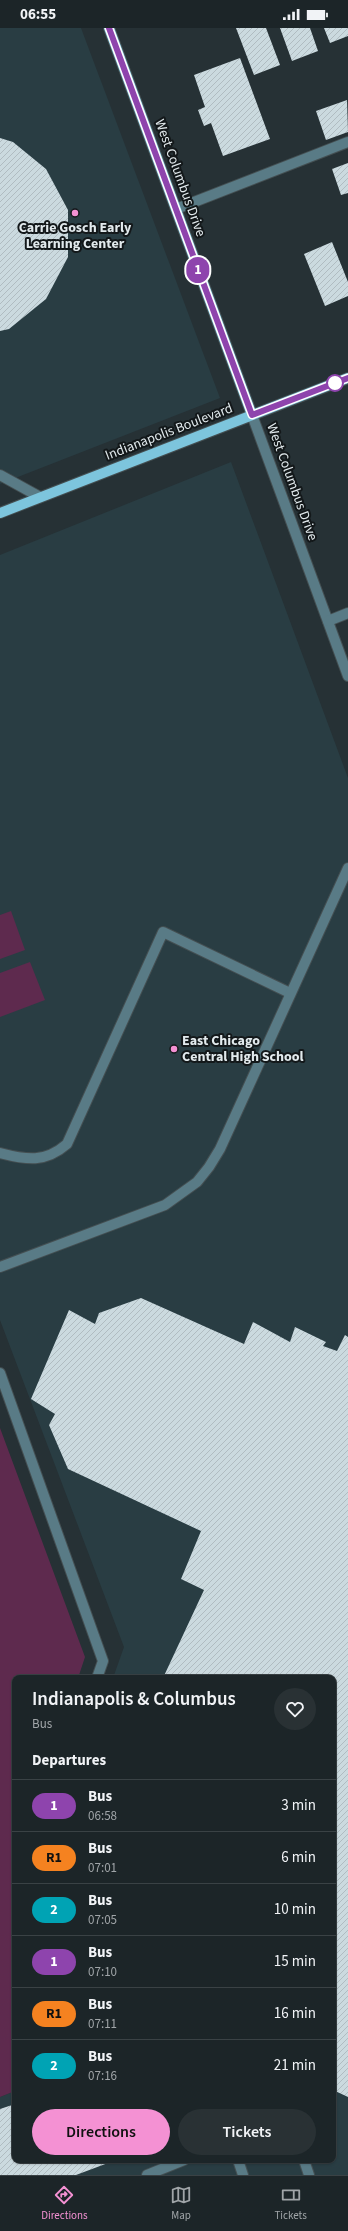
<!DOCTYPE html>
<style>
:root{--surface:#1c2528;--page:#293134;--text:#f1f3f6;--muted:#a0a5a8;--line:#3a4245;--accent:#f491d3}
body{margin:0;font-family:"Source Sans 3",sans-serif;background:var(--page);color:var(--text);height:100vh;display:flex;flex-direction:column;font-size:15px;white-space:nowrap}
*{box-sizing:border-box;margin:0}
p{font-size:13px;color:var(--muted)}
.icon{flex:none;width:22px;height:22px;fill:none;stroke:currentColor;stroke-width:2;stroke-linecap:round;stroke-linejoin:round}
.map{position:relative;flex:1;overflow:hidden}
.panel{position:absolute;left:12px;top:1647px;width:324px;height:488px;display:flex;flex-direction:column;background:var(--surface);border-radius:8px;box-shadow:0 1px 3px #0004,0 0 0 1px var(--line)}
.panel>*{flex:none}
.badge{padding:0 8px;border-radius:13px;font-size:14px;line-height:26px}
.map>.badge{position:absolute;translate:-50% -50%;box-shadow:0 0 0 2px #fff}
h2{padding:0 20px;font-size:15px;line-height:36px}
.round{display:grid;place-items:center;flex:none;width:42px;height:42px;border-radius:21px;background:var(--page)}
.summary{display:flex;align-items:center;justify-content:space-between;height:68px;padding:0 20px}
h1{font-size:19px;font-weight:600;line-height:30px}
.button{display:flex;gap:8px;margin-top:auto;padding:8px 20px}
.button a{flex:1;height:46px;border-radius:24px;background:var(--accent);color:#111;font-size:16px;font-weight:600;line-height:46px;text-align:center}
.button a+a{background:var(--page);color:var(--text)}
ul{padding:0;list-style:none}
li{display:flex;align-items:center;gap:12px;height:52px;padding:0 20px;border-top:1px solid var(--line)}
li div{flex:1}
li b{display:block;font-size:15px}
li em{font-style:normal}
li .badge{min-width:44px;font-weight:700;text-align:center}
.status{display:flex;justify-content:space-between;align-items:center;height:28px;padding:0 20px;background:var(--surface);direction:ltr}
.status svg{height:11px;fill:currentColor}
.menu{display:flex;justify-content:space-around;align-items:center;height:56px;border-top:1px solid var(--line);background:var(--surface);font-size:11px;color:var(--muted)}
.menu a{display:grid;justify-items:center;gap:2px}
.menu .active{color:var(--accent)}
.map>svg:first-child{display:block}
.built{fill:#293d43}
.grass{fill:#5e2a4e}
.building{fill:url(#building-hatch)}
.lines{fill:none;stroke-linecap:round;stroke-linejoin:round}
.minor-casing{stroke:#444f52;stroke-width:12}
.major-casing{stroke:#444f52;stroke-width:12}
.minor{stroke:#597b86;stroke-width:10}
.major{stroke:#7dc5dd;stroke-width:10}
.line-casing{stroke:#fff;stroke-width:9}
.line{stroke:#8e44ad;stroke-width:6}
.poi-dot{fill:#f491d3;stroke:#13181a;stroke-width:1.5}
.stop-dot{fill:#fff;stroke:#8e44ad;stroke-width:2}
.labels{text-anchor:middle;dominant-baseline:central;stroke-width:4;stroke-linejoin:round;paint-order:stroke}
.street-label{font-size:14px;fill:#e2eaed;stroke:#13181a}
.poi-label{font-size:14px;font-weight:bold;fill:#e2eaed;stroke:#13181a}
</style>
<div class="status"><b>06:55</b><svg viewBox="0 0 49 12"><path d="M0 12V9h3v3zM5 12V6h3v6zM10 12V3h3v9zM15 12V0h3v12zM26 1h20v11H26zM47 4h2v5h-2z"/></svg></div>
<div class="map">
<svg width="348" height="2147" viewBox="0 0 348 2147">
<defs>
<pattern id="building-hatch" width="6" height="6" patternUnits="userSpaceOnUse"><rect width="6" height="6" fill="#cbdadf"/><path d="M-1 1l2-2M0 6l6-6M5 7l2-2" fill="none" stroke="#b0bcc1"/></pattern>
</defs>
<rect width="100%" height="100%" fill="#263135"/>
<!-- built -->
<g class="built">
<polygon points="0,0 81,0 220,370 0,456"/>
<polygon points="231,434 348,750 348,2147 0,2147 0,2069 15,2063 15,2132 333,2132 333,1650 113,1650 124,1619 0,1292 0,527"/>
</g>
<!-- grass -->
<g class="grass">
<polygon points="11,883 25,922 0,931 0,887"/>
<polygon points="30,934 45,972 0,989 0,945"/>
<polygon points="0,1400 85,1629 78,1650 15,1650 15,2063 0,2069"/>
</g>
<!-- building -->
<g class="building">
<polygon points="236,0 266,0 280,37 254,47"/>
<polygon points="280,0 310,0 318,23 292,33"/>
<polygon points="324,0 348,0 348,8 330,15"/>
<polygon points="240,30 270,111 223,128 211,95 204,98 198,82 205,79 194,47"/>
<polygon points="347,72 348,104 326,112 316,83"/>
<polygon points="0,110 13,114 46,141 68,182 68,229 46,271 9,301 0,303"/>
<polygon points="348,135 348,165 341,167 332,141"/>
<polygon points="332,214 348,254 348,268 325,278 304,226"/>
<polygon points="141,1270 244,1316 253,1294 290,1314 295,1299 326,1314 323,1318 337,1323 345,1307 348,1309 348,2069 333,2062 333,1650 163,1650 204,1562 181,1551 201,1503 68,1441 49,1397 55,1386 31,1371 69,1282 95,1296 99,1285"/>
<polygon points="15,2076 15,2132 116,2132 76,2147 0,2147 0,2081"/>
</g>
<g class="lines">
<!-- minor casing -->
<g class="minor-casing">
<g id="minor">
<polyline points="176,181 348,114"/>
<polyline points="252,387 348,648"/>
<polyline points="0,447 40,469"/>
<polyline points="328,593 348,585"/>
<path d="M0 1125C27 1132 45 1135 67 1116L163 904 290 965"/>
<polyline points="0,1239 165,1177 197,1154 209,1139 220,1121 348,840"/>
<polyline points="0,1345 103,1633 97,1650"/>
<polyline points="238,2132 243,2147"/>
<polyline points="304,2132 309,2147"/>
<polyline points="147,2147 184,2132"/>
</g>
</g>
<!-- major casing -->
<g class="major-casing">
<g id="major">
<polyline points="109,0 252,387"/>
<polyline points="0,485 348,350"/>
</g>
</g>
<!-- minor -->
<use href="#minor" class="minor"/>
<!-- major -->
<use href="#major" class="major"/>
</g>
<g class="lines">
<!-- line casing -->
<g class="line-casing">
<polyline id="line" points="109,0 252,387 348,350"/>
</g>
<!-- line -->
<use href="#line" class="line"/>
</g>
<!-- markers -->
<g class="poi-dot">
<circle cx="75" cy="185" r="4"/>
<circle cx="174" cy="1021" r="4"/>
</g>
<circle class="stop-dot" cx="335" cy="355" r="8"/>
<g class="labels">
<!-- street labels -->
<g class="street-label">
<text transform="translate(180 150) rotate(70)">West Columbus Drive</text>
<text transform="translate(169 404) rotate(-21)">Indianapolis Boulevard</text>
<text transform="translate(292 454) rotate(70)">West Columbus Drive</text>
</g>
<!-- poi labels -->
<g class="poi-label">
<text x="75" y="200">Carrie Gosch Early<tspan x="75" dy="16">Learning Center</tspan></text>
<text x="182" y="1013" text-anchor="start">East Chicago<tspan x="182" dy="16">Central High School</tspan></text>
</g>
</g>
</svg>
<b class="badge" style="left:198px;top:242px;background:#8e44ad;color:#fff">1</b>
<section class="panel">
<div class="summary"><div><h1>Indianapolis &amp; Columbus</h1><p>Bus</p></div><a class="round"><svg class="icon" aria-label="heart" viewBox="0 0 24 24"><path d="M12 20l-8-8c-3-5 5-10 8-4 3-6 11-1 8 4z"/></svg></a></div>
<h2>Departures</h2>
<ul>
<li><span class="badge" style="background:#8e44ad;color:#fff">1</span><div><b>Bus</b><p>06:58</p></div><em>3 min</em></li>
<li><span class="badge" style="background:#f58220;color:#111">R1</span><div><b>Bus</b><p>07:01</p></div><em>6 min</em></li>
<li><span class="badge" style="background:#00a3b4;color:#fff">2</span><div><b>Bus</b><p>07:05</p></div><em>10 min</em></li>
<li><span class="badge" style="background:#8e44ad;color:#fff">1</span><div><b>Bus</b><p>07:10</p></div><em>15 min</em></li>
<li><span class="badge" style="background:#f58220;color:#111">R1</span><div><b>Bus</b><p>07:11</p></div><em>16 min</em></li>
<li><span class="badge" style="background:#00a3b4;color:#fff">2</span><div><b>Bus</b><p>07:16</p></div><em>21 min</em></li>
</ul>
<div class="button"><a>Directions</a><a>Tickets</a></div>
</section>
</div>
<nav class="menu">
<a class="active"><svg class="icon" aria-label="directions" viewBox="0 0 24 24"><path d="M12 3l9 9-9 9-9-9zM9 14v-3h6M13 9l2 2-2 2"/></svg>Directions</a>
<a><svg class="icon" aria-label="map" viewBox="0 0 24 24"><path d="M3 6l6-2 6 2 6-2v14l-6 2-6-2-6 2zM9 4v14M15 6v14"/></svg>Map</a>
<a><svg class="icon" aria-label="tickets" viewBox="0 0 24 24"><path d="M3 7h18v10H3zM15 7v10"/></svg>Tickets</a>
</nav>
